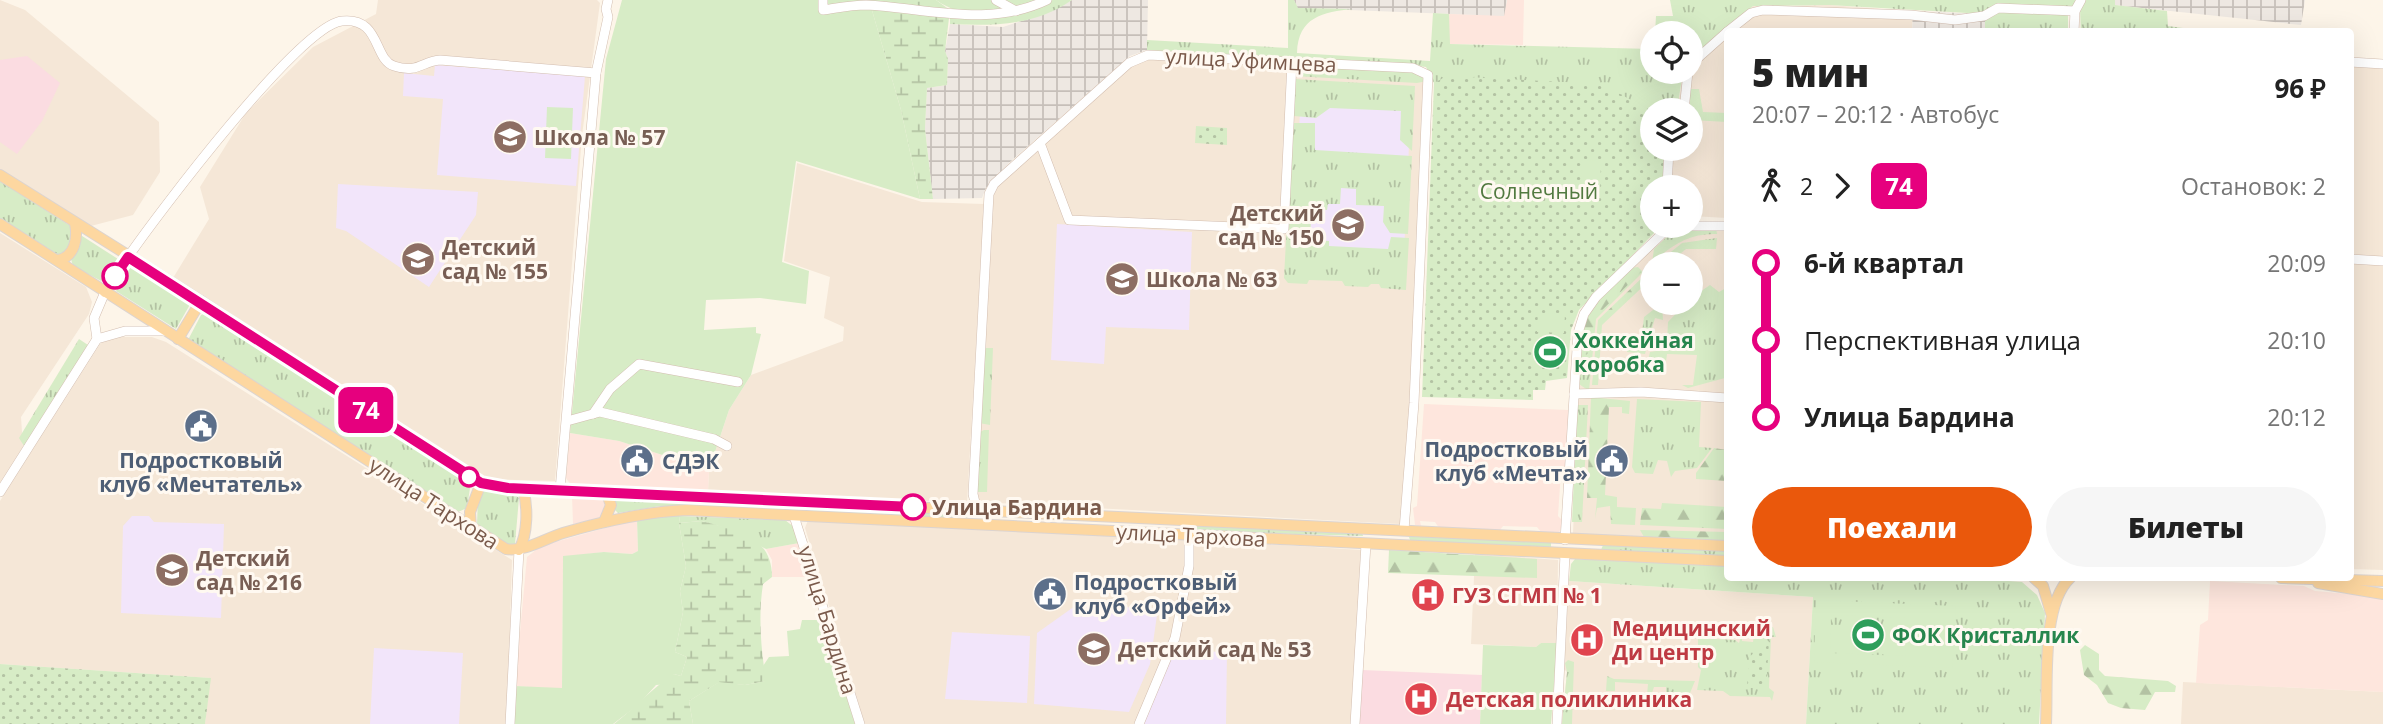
<!DOCTYPE html>
<html lang="ru">
<meta charset="utf-8">
<style>
:root{--surface:#fff;--page:#f6f6f6;--text:#222;--muted:#767676;--accent:#ea580c}
body{margin:0;font-family:"Open Sans",sans-serif;background:var(--page);color:var(--text);height:100vh;display:flex;flex-direction:column;font-size:26px;white-space:nowrap}
*{box-sizing:border-box;margin:0}
p{font-size:23px;color:var(--muted)}
.icon{flex:none;width:38px;height:38px;fill:none;stroke:currentColor;stroke-width:2;stroke-linecap:round;stroke-linejoin:round}
.map{position:relative;flex:1;overflow:hidden}
.sheet{position:absolute;left:1724px;top:28px;width:630px;height:553px;display:flex;flex-direction:column;background:var(--surface);border-radius:7px;box-shadow:0 7px 28px #0002}
.sheet>*{flex:none}
.badge{padding:0 14px;border-radius:10px;font-size:24px;line-height:46px}
.fabs{position:absolute;left:1640px;top:21px;display:grid;gap:14px}
.fabs a{display:grid;place-items:center;width:63px;height:63px;border-radius:50%;background:var(--surface);box-shadow:0 7px 28px #0002;font-size:35px}
.map>.badge{position:absolute;translate:-50% -50%;box-shadow:0 0 0 4px #fff}
.legs{display:flex;align-items:center;gap:10px;height:77px;padding:0 28px;font-size:23px}
.legs p{margin-inline-start:auto}
.headline{display:flex;align-items:center;justify-content:space-between;height:119px;padding:0 28px}
h1{font-size:38px;font-weight:800;line-height:52px}
.action{display:flex;gap:14px;margin-top:auto;padding:14px 28px}
.action a{flex:1;height:80px;border-radius:42px;background:var(--accent);color:#fff;font-size:28px;font-weight:800;line-height:80px;text-align:center}
.action a+a{background:var(--page);color:var(--text)}
ul{padding:0 28px;list-style:none}
li{display:flex;align-items:center;gap:24px;height:77px;font-size:26px}
li i{display:grid;place-items:center;width:10px;height:100%;margin:0 9px;background:currentColor}
li i::after{content:'';width:18px;height:18px;margin:-9px;border:5px solid;border-radius:50%;background:var(--surface)}
li p{margin-inline-start:auto}
li:first-child i{background:linear-gradient(#0000 50%,currentColor 0)}
li:last-child i{background:linear-gradient(currentColor 50%,#0000 0)}
.map>svg:first-child{display:block}
.residential{fill:#f5e7d7;fill-rule:evenodd}
.commercial{fill:#fee6dd}
.industrial{fill:url(#industrial-grid)}
.education{fill:#f2e5fa}
.medical{fill:#fbdce1}
.grass{fill:url(#grass-tufts)}
.forest{fill:url(#forest-firs)}
.wetland{fill:url(#wetland-marsh)}
.park{fill:url(#park-dots)}
.garden{fill:#d7ecc6;fill-rule:evenodd}
.lines{fill:none;stroke-linecap:round;stroke-linejoin:round}
.minor-casing{stroke:#d3beb0;stroke-width:10}
.major-casing{stroke:#dcd4d0;stroke-width:12}
.minor{stroke:#fff;stroke-width:9}
.major{stroke:#fdd7a0;stroke-width:10}
.line-1-casing{stroke:#fff;stroke-width:16}
.line-1{stroke:#e6007e;stroke-width:10}
.stop-1-dot{fill:#fff;stroke:#e6007e;stroke-width:3.5}
.labels{text-anchor:middle;dominant-baseline:central;stroke-width:6;stroke-linejoin:round;paint-order:stroke}
.street-label{font-size:21px;fill:#7a5a4b;stroke:#fff9f1}
.education-label{font-size:21px;font-weight:bold;fill:#785e54;stroke:#fff9f1;text-anchor:start}
.park-label{font-size:21px;fill:#527a40;stroke:#fff9f1}
.leisure-label{font-size:21px;font-weight:bold;fill:#27864d;stroke:#fff9f1;text-anchor:start}
.service-label{font-size:21px;font-weight:bold;fill:#4e5e75;stroke:#fff9f1;text-anchor:start}
.stop-label{font-size:21px;font-weight:bold;fill:#7a5a4b;stroke:#fff9f1;text-anchor:start}
.health-label{font-size:21px;font-weight:bold;fill:#be3a42;stroke:#fff9f1;text-anchor:start}
</style>
<div class="map">
<svg width="2383" height="724" viewBox="0 0 2383 724">
<defs>
<pattern id="industrial-grid" width="8" height="8" patternUnits="userSpaceOnUse" patternTransform="scale(1.75)"><rect width="8" height="8" fill="#eee8e2"/><path d="M0 4h8M4 0v8" fill="none" stroke="#c6bfb9"/></pattern>
<pattern id="grass-tufts" width="24" height="20" patternUnits="userSpaceOnUse" patternTransform="scale(1.75)"><rect width="24" height="20" fill="#d7ecc6"/><path d="M3 7l-1-3M5 7V3M7 7l1-3M15 17l-1-3M17 17v-4M19 17l1-3" fill="none" stroke="#b3c2a3"/></pattern>
<pattern id="forest-firs" width="22" height="20" patternUnits="userSpaceOnUse" patternTransform="scale(1.75)"><rect width="22" height="20" fill="#d7ecc6"/><path d="M5 1l3.5 6h-7zM16 11l3.5 6h-7z" fill="#b3c2a3"/></pattern>
<pattern id="wetland-marsh" width="20" height="14" patternUnits="userSpaceOnUse" patternTransform="scale(1.75)"><rect width="20" height="14" fill="#d7ecc6"/><path d="M1 5h8M5 5V1M11 12h8M15 12V8" fill="none" stroke="#b3c2a3"/></pattern>
<pattern id="park-dots" width="8" height="8" patternUnits="userSpaceOnUse" patternTransform="scale(1.75)"><rect width="8" height="8" fill="#d7ecc6"/><path d="M2 2h.1M6 6h.1" fill="none" stroke="#b3c2a3" stroke-width="1.8" stroke-linecap="round"/></pattern>
</defs>
<rect width="100%" height="100%" fill="#fdf5e9"/>
<!-- residential -->
<g class="residential">
<polygon points="0,0 25,10 159,122 160,172 133,215 87,227 0,171"/>
<polygon points="378,0 597,0 600,3 582,135 555,481 481,479 173,278 209,219 200,187 246,113 313,47 376,14"/>
<polygon points="1829,5 1913,11 1912,31 1727,32 1727,218 1691,216 1690,187 1670,187 1672,149 1690,149 1690,110 1677,110 1683,72 1690,72 1691,63 1753,6"/>
<polygon points="1139,58 1280,65 1427,79 1404,516 1400,524 979,502 976,494 991,196 997,185"/>
<polygon points="2350,66 2383,68 2383,570 2350,569"/>
<polygon points="797,163 922,202 984,204 967,503 708,491 709,470 729,410 751,375 843,341 844,327 824,318 830,277 784,261"/>
<path d="M1727 228V541L1573 534 1581 338 1631 268 1669 235ZM1652 264H1690V303H1652Z"/>
<polygon points="0,233 86,287 92,302 89,314 21,417 23,447 0,484"/>
<polygon points="110,337 152,337 166,342 512,560 507,724 205,724 210,678 0,664 0,501 100,344"/>
<polygon points="808,520 1183,539 1188,545 1173,634 1137,724 865,724 805,528"/>
<polygon points="1201,540 1361,550 1351,724 1141,724 1176,643 1193,545"/>
<polygon points="1475,554 1558,560 1557,643 1541,643 1536,647 1471,644"/>
<polygon points="1569,581 1813,597 1806,724 1562,724 1567,672 1564,669"/>
<polygon points="2183,682 2383,692 2383,724 2181,724"/>
</g>
<!-- commercial -->
<g class="commercial">
<polygon points="1507,0 1524,0 1523,45 1449,44 1449,14 1504,15"/>
<polygon points="1424,404 1569,410 1565,471 1561,471 1558,516 1563,521 1559,533 1541,532 1537,527 1503,526 1500,530 1439,528 1435,522 1420,521 1421,526 1415,525 1413,508 1417,506"/>
<polygon points="570,433 619,441 709,470 708,491 571,485 566,478"/>
<polygon points="572,495 606,498 606,516 573,524"/>
<polygon points="637,519 638,551 632,554 604,552 563,557 562,689 515,686 527,557 541,546"/>
<polygon points="799,543 809,577 772,577 772,560 766,549"/>
<polygon points="2210,581 2304,586 2315,591 2383,597 2383,692 2196,683 2200,625 2208,620"/>
</g>
<!-- industrial -->
<g class="industrial">
<polygon points="1072,0 1148,0 1147,50 1130,56 1010,162 986,188 982,198 933,199 925,129 927,88 947,85 948,59 945,51 950,24 1003,27 1046,13"/>
<polygon points="1294,0 1507,0 1504,16 1297,8"/>
<polygon points="2115,0 2305,0 2301,25 2114,5"/>
<polygon points="1913,11 1985,14 1985,31 1912,32"/>
</g>
<!-- education -->
<g class="education">
<polygon points="435,65 585,76 576,186 437,175 443,99 403,96 404,73 434,76"/>
<polygon points="1302,81 1411,88 1408,171 1297,161"/>
<polygon points="1293,180 1407,184 1403,277 1287,272"/>
<polygon points="338,184 478,192 476,215 429,287 346,231 336,228"/>
<polygon points="1057,224 1192,232 1189,330 1106,327 1104,364 1051,360"/>
<polygon points="132,516 149,516 154,522 224,524 221,618 121,613 123,526"/>
<polygon points="1075,606 1158,608 1150,664 1129,712 1034,704 1037,633"/>
<polygon points="952,632 1030,636 1027,703 945,699"/>
<polygon points="1175,646 1193,651 1227,652 1226,724 1141,724"/>
<polygon points="374,648 463,653 459,724 370,724"/>
</g>
<!-- medical -->
<g class="medical">
<polygon points="27,56 60,83 42,121 17,154 0,142 0,60"/>
<polygon points="1362,670 1482,675 1480,724 1359,724"/>
</g>
<!-- grass -->
<g class="grass">
<path d="M1044 0H1072C1035 26 992 26 950 24V10Z"/>
<path d="M1288 0H1294L1298 8 1353 9C1323 12 1298 17 1297 53L1430 61 1433 13 1449 14 1450 44 1652 49V72H1683L1677 110H1652V116L1446 87 1434 83 1426 67 1418 66 1147 50V40L1288 48Z"/>
<polygon points="1670,0 2115,0 2115,5 2167,11 2168,26 2183,28 2182,32 2081,31 2080,11 2068,10 2068,31 1985,31 1985,14 1829,5 1753,6 1691,63 1690,33 1655,33 1656,16 1673,16"/>
<polygon points="1296,66 1420,72 1427,81 1417,83 1294,76"/>
<polygon points="1294,79 1415,86 1412,151 1400,140 1401,111 1330,108 1316,118 1294,116"/>
<polygon points="1689,89 1699,89 1703,112 1727,113 1727,122 1691,120"/>
<polygon points="1293,123 1315,123 1315,150 1412,156 1408,234 1390,233 1383,222 1384,206 1356,205 1356,189 1341,188 1340,204 1328,204 1327,210 1316,209 1312,215 1289,211"/>
<polygon points="0,181 72,227 71,249 62,255 57,254 0,218"/>
<polygon points="1292,218 1311,219 1310,240 1329,241 1329,246 1388,249 1391,237 1409,238 1406,290 1381,288 1379,284 1371,284 1368,287 1345,286 1342,281 1309,280 1307,284 1288,283 1284,278 1287,221"/>
<path d="M1687 228H1716L1717 234C1689 233 1672 245 1652 263L1654 249 1669 235Z"/>
<polygon points="79,234 118,259 120,264 105,283 73,266 71,259"/>
<polygon points="1717,238 1716,249 1686,249 1668,264 1656,264 1682,243"/>
<polygon points="130,267 140,268 192,301 176,329 116,291"/>
<path d="M1638 267 1643 272 1596 319 1589 391 1579 384C1582 317 1583 315 1631 268Z"/>
<polygon points="1727,275 1725,378 1688,388 1682,385 1693,385 1697,355 1667,354 1666,362 1656,361 1655,370 1646,369 1650,352 1662,350 1667,342 1668,322 1686,303 1690,303 1691,298 1710,285 1719,292 1726,288"/>
<polygon points="1662,303 1663,320 1655,318 1645,354 1627,352 1628,341 1641,340 1644,317"/>
<polygon points="206,313 464,479 470,488 467,508 458,512 188,340 201,315"/>
<polygon points="79,339 88,345 24,446 19,438"/>
<polygon points="985,348 993,348 990,425 979,423"/>
<polygon points="1637,399 1701,402 1699,447 1712,448 1697,468 1675,471 1671,477 1667,461 1658,460 1653,474 1635,473 1632,467"/>
<polygon points="1577,405 1588,405 1582,522 1572,522"/>
<polygon points="984,430 989,430 987,492 976,492 980,432"/>
<polygon points="484,490 511,491 519,498 515,544 508,546 477,524 478,497"/>
<polygon points="614,497 784,506 784,508 781,510 660,506 618,513 614,509"/>
<polygon points="806,506 967,515 967,520 806,512"/>
<polygon points="680,516 785,520 794,527 799,543 766,549 725,528 702,521 679,523"/>
<polygon points="1196,526 1362,533 1363,536 1195,531"/>
<polygon points="1412,535 1551,543 1551,548 1410,540 1409,537"/>
<polygon points="1603,545 1727,551 1727,556 1601,550"/>
<polygon points="1575,559 1727,566 1727,578 1960,580 1967,578 2022,582 2037,595 2045,613 2039,724 1806,724 1813,597 1569,581 1571,564"/>
<polygon points="1760,626 1773,627 1776,637 1771,637 1769,688 1774,692 1772,701 1770,697 1730,696 1723,691 1697,690 1701,670 1698,667 1698,638 1735,640 1739,643 1742,633 1742,641 1753,642 1755,627"/>
<polygon points="1568,660 1574,662 1572,724 1562,724 1567,672 1565,663"/>
<polygon points="1607,676 1614,679 1695,681 1690,693 1666,692 1666,687 1654,687 1651,696 1612,694 1608,699 1605,692 1647,695 1648,684 1615,682 1615,691 1606,691"/>
</g>
<!-- forest -->
<g class="forest">
<path d="M1638 268 1641 272 1595 317 1590 351 1586 355C1569 321 1610 290 1631 270Z"/>
<polygon points="1646,274 1651,279 1602,325 1598,385 1592,385 1598,320"/>
<polygon points="1591,397 1630,401 1629,414 1622,413 1622,407 1609,407 1605,495 1617,497 1617,507 1636,508 1635,525 1611,524 1610,506 1597,508 1595,519 1597,498 1587,498"/>
<polygon points="1714,448 1727,450 1727,481 1696,479 1696,473"/>
<polygon points="1662,503 1727,507 1727,529 1640,525 1642,508 1661,509"/>
<polygon points="1640,530 1727,532 1727,541 1644,537"/>
<polygon points="1389,550 1537,559 1537,578 1388,573"/>
<polygon points="2085,645 2099,654 2099,670 2105,676 2168,681 2176,686 2175,692 2155,692 2145,710 2121,708 2108,703 2097,685 2084,675 2080,650"/>
</g>
<!-- wetland -->
<g class="wetland">
<polygon points="869,0 936,0 950,10 945,51 948,59 947,85 927,88 925,129 933,199 920,199 901,110"/>
<path d="M702 521C736 531 772 535 772 577L763 584C758 616 761 650 766 681L745 685 718 683 689 701 693 724H614C635 708 652 688 674 674L681 676 687 657 675 652 683 612 680 591 686 566 679 523Z"/>
</g>
<!-- park -->
<g class="park">
<polygon points="1447,76 1601,84 1652,111 1652,149 1665,149 1663,187 1652,187 1652,226 1659,226 1657,230 1579,310 1571,330 1567,378 1546,381 1545,390 1533,390 1533,400 1422,397 1434,83"/>
<polygon points="1196,126 1227,128 1227,145 1195,143"/>
<polygon points="1769,641 1766,688 1747,688 1749,657"/>
<polygon points="0,664 211,678 205,724 0,724"/>
</g>
<!-- garden -->
<g class="garden">
<polygon points="622,0 869,0 901,110 920,199 796,161 782,262 809,271 806,304 760,298 706,300 704,330 756,327 756,333 761,334 751,375 729,410 709,470 619,441 570,433 606,59"/>
<path d="M936 0H1044C1009 11 967 23 936 0Z"/>
<polygon points="547,107 573,108 571,159 545,158"/>
<polygon points="1582,160 1601,161 1600,192 1581,191"/>
<polygon points="1538,313 1565,314 1564,333 1537,332"/>
<polygon points="1545,336 1560,338 1559,365 1555,369 1540,367 1541,339"/>
<polygon points="654,516 680,516 679,523 686,566 680,591 683,612 675,652 687,657 681,676 674,674 670,684 656,685 638,705 613,724 514,724 515,686 562,688 563,556 604,552 632,554 638,551 637,519"/>
<path d="M1816 600 1956 606 1952 668 1814 662ZM1831 615 1907 618 1905 656 1830 653Z"/>
<polygon points="802,620 823,620 855,724 693,724 689,701 719,682 745,685 765,681 763,666 769,657 789,656 787,631 800,629"/>
<polygon points="1541,643 1557,643 1551,724 1480,724 1483,645 1536,647"/>
</g>
<g class="lines">
<!-- minor casing -->
<g class="minor-casing">
<g id="minor">
<path d="M823 0V10C837 8 852 5 866 5 927 8 989 28 1047 0"/>
<polyline points="996,0 1016,11"/>
<polyline points="1727,32 1751,13 1763,10 1911,15 1955,20 1984,16 1998,8 2075,11"/>
<polyline points="2074,32 2075,11 2081,0"/>
<polyline points="2350,62 2383,64"/>
<polyline points="1690,65 1727,32"/>
<polyline points="1684,110 1688,72"/>
<polyline points="1040,143 1069,220 1284,229 1292,62"/>
<polyline points="1667,187 1669,149"/>
<polyline points="1690,226 1727,226"/>
<path d="M128 257C157 215 300 25 342 21 381 17 373 59 394 66 418 74 422 61 440 60L596 73"/>
<polyline points="2350,259 2383,261"/>
<polyline points="97,339 94,318 105,292"/>
<polyline points="1574,394 1641,392 1727,398"/>
<polyline points="593,414 610,389 639,364 738,382"/>
<polyline points="567,421 600,412 714,439 727,446"/>
<polyline points="560,490 596,73 608,17 606,9 608,0"/>
<polyline points="0,492 97,339 125,331 164,331"/>
<polyline points="977,511 973,494 989,194 994,184 1129,63 1148,55 1413,68 1428,75 1414,403 1404,530"/>
<polyline points="794,516 860,724"/>
<polyline points="1565,540 1578,333 1584,314 1596,297 1664,232 1689,226"/>
<polyline points="510,724 519,550"/>
<polyline points="1139,724 1175,638 1189,566 1189,535"/>
<polyline points="1355,724 1366,544"/>
<polyline points="1557,724 1565,554"/>
</g>
</g>
<!-- major casing -->
<g class="major-casing">
<g id="major">
<polyline points="0,175 201,301 469,477 481,483 508,488 1727,546"/>
<path d="M0 224 506 549C525 552 544 539 563 533 604 521 643 512 686 510L1727 561"/>
<path d="M58 260C75 257 78 238 75 223"/>
<polyline points="105,292 128,257"/>
<polyline points="178,339 201,301"/>
<polyline points="602,492 608,497 611,505 604,522"/>
<polyline points="471,528 470,512 481,483"/>
<path d="M519 550C528 533 528 507 523 489"/>
<polyline points="2034,578 2043,586 2051,613"/>
<polyline points="2281,578 2383,581"/>
<polyline points="2318,583 2383,594"/>
<path d="M2046 724C2048 685 2041 605 2070 578"/>
</g>
</g>
<!-- minor -->
<use href="#minor" class="minor"/>
<!-- major -->
<use href="#major" class="major"/>
</g>
<g class="lines">
<!-- line-1 casing -->
<g class="line-1-casing">
<polyline id="line-1" points="115,276 128,257 481,483 508,488 913,507"/>
</g>
<!-- line-1 -->
<use href="#line-1" class="line-1"/>
</g>
<!-- icons -->
<defs>
<g id="school-disc" transform="scale(1.75)"><circle r="9.5" fill="#8d6e63" stroke="#fff9f1"/><path d="M0-5L7-2L0 1L-7-2ZM-4 1L0 2.5L4 1V4Q0 6-4 4Z" fill="#fff"/></g>
<g id="stadium-disc" transform="scale(1.75)"><circle r="9.5" fill="#2e9e5b" stroke="#fff9f1"/><path d="M0-5a6.5 5 0 1 0 0 10a6.5 5 0 1 0 0-10ZM-3.5-1.8h7v3.6h-7Z" fill="#fff"/></g>
<g id="civic-disc" transform="scale(1.75)"><circle r="9.5" fill="#5c6f8a" stroke="#fff9f1"/><path d="M-.6-6.5H3V-4.5H.6V-3L4-1V1h2V6H-6V1h2V-1L-.6-3ZM-1.2 2.5V6h2.4V2.5Z" fill="#fff"/></g>
<g id="hospital-disc" transform="scale(1.75)"><circle r="9.5" fill="#e0444e" stroke="#fff9f1"/><path d="M-5-5h3v3.5h4V-5h3V5h-3V1.5h-4V5h-3Z" fill="#fff"/></g>
</defs>
<g fill-rule="evenodd">
<use href="#school-disc" x="510" y="137"/>
<use href="#school-disc" x="1348" y="225"/>
<use href="#school-disc" x="418" y="259"/>
<use href="#school-disc" x="1122" y="279"/>
<use href="#stadium-disc" x="1550" y="352"/>
<use href="#civic-disc" x="201" y="426"/>
<use href="#civic-disc" x="637" y="461"/>
<use href="#civic-disc" x="1612" y="461"/>
<use href="#school-disc" x="172" y="570"/>
<use href="#civic-disc" x="1050" y="594"/>
<use href="#hospital-disc" x="1428" y="595"/>
<use href="#stadium-disc" x="1868" y="635"/>
<use href="#hospital-disc" x="1587" y="640"/>
<use href="#school-disc" x="1094" y="649"/>
<use href="#hospital-disc" x="1421" y="699"/>
</g>
<!-- markers -->
<g class="stop-1-dot">
<circle cx="115" cy="276" r="12"/>
<circle cx="469" cy="477" r="9"/>
<circle cx="913" cy="507" r="12"/>
</g>
<g class="labels">
<!-- street labels -->
<g class="street-label">
<text transform="translate(1251 60) rotate(3)">улица Уфимцева</text>
<text transform="translate(434 503) rotate(33)">улица Тархова</text>
<text transform="translate(1191 535) rotate(3)">улица Тархова</text>
<text transform="translate(828 620) rotate(73)">улица Бардина</text>
</g>
<!-- education labels -->
<g class="education-label">
<text x="534" y="137">Школа № 57</text>
<text x="1324" y="213" text-anchor="end">Детский<tspan x="1324" dy="24">сад № 150</tspan></text>
<text x="442" y="247">Детский<tspan x="442" dy="24">сад № 155</tspan></text>
<text x="1146" y="279">Школа № 63</text>
<text x="196" y="558">Детский<tspan x="196" dy="24">сад № 216</tspan></text>
<text x="1118" y="649">Детский сад № 53</text>
</g>
<!-- park labels -->
<g class="park-label">
<text x="1539" y="191">Солнечный</text>
</g>
<!-- leisure labels -->
<g class="leisure-label">
<text x="1574" y="340">Хоккейная<tspan x="1574" dy="24">коробка</tspan></text>
<text x="1892" y="635">ФОК Кристаллик</text>
</g>
<!-- service labels -->
<g class="service-label">
<text x="1588" y="449" text-anchor="end">Подростковый<tspan x="1588" dy="24">клуб «Мечта»</tspan></text>
<text x="201" y="460" text-anchor="middle">Подростковый<tspan x="201" dy="24">клуб «Мечтатель»</tspan></text>
<text x="662" y="461">СДЭК</text>
<text x="1074" y="582">Подростковый<tspan x="1074" dy="24">клуб «Орфей»</tspan></text>
</g>
<!-- stop labels -->
<g class="stop-label">
<text x="932" y="507">Улица Бардина</text>
</g>
<!-- health labels -->
<g class="health-label">
<text x="1452" y="595">ГУЗ СГМП № 1</text>
<text x="1612" y="628">Медицинский<tspan x="1612" dy="24">Ди центр</tspan></text>
<text x="1446" y="699">Детская поликлиника</text>
</g>
</g>
</svg>
<div class="fabs">
<a><svg class="icon" aria-label="locate" viewBox="0 0 24 24"><circle cx="12" cy="12" r="6"/><path d="M12 2v4M12 18v4M2 12h4M18 12h4"/></svg></a>
<a><svg class="icon" aria-label="layers" viewBox="0 0 24 24"><path d="M12 4l9 5-9 5-9-5zM3 14l9 5 9-5"/></svg></a>
<a>+</a>
<a>−</a>
</div>
<b class="badge" style="left:366px;top:410px;background:#e6007e;color:#fff">74</b>
<section class="sheet">
<div class="headline"><div><h1>5 мин</h1><p>20:07 – 20:12 · Автобус</p></div><b>96 ₽</b></div>
<div class="legs"><svg class="icon" aria-label="walk" viewBox="0 0 24 24"><circle cx="13" cy="4" r="2"/><path d="M13 8l-2 6 4 7M11 14l-3 7M7 12l3-4h3l4 4"/></svg>2<svg class="icon" aria-label="forward" viewBox="0 0 24 24"><path d="M9 5l7 7-7 7"/></svg><b class="badge" style="background:#e6007e;color:#fff">74</b><p>Остановок: 2</p></div>
<ul>
<li><i style="color:#e6007e"></i><b>6-й квартал</b><p>20:09</p></li>
<li><i style="color:#e6007e"></i><span>Перспективная улица</span><p>20:10</p></li>
<li><i style="color:#e6007e"></i><b>Улица Бардина</b><p>20:12</p></li>
</ul>
<div class="action"><a>Поехали</a><a>Билеты</a></div>
</section>
</div>
